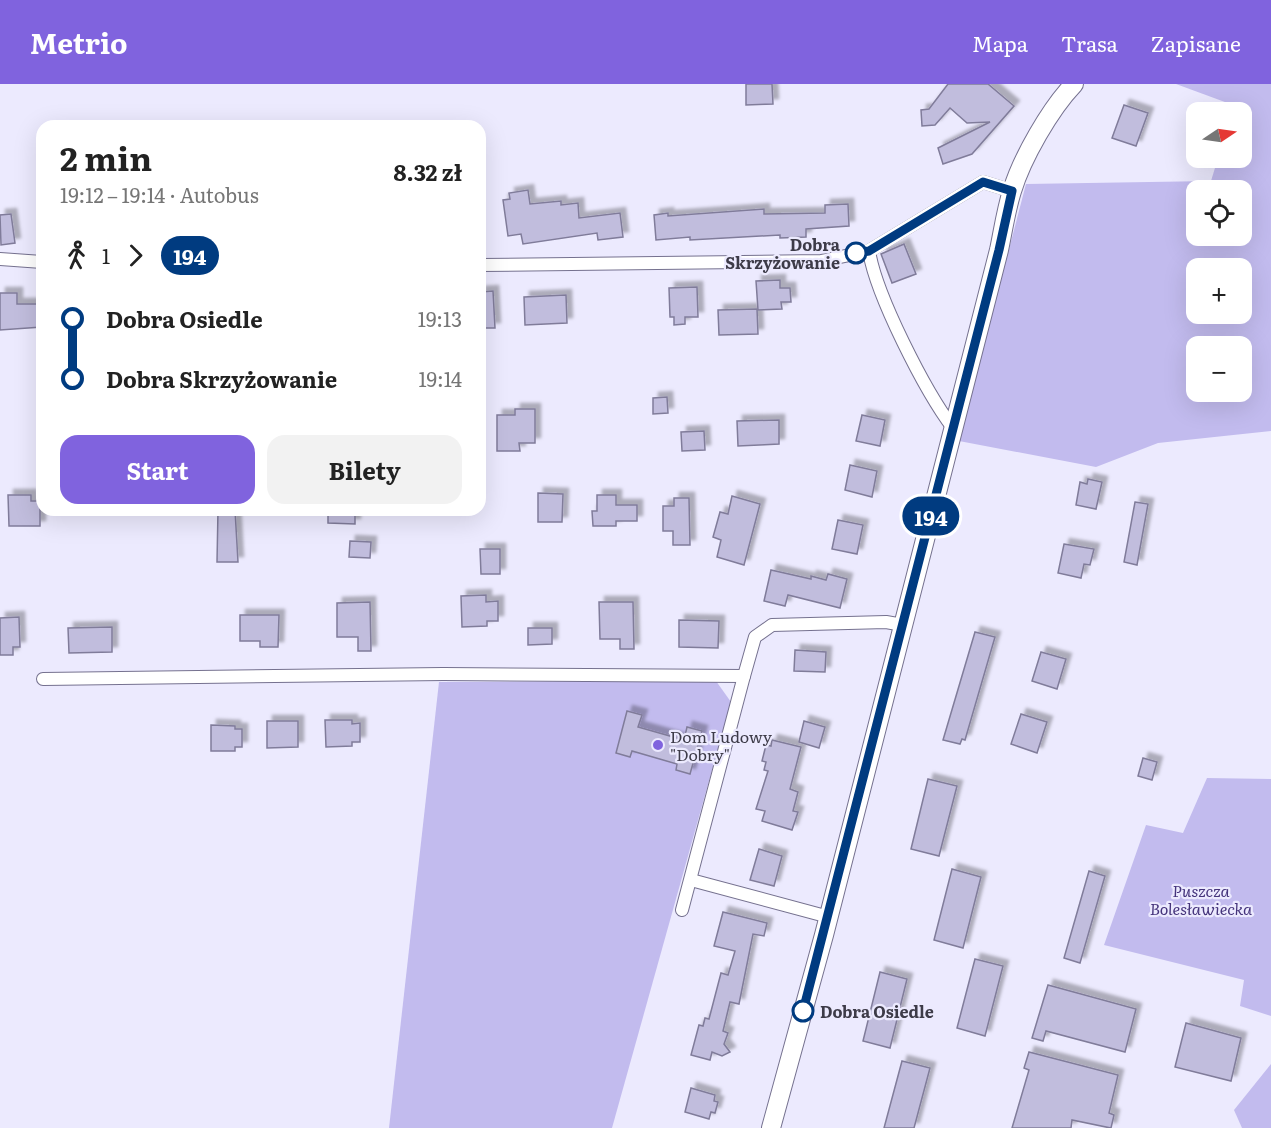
<!DOCTYPE html>
<html lang="pl">
<meta charset="utf-8">
<style>
:root{--surface:#fff;--page:#f2f2f2;--text:#222;--muted:#767676;--accent:#8063de}
body{margin:0;font-family:Literata,serif;background:var(--page);color:var(--text);height:100vh;display:flex;flex-direction:column;font-size:22px;white-space:nowrap}
*{box-sizing:border-box;margin:0}
p{font-size:20px;color:var(--muted)}
.icon{flex:none;width:33px;height:33px;fill:none;stroke:currentColor;stroke-width:2;stroke-linecap:round;stroke-linejoin:round}
.map{position:relative;flex:1;overflow:hidden}
.sheet{position:absolute;left:36px;top:36px;width:450px;height:396px;display:flex;flex-direction:column;background:var(--surface);border-radius:18px;box-shadow:0 6px 24px #0002}
.sheet>*{flex:none}
.badge{padding:0 12px;border-radius:20px;font-size:21px;line-height:39px}
.needle{width:39px;rotate:77deg}
.controls{position:absolute;left:1186px;top:18px;display:grid;gap:12px}
.controls a{display:grid;place-items:center;width:66px;height:66px;border-radius:12px;background:var(--surface);box-shadow:0 6px 24px #0002;font-size:30px}
.map>.badge{position:absolute;translate:-50% -50%;box-shadow:0 0 0 3px #fff}
.legs{display:flex;align-items:center;gap:9px;height:66px;padding:0 24px;font-size:20px}
.legs p{margin-inline-start:auto}
.head{display:flex;align-items:center;justify-content:space-between;height:102px;padding:0 24px}
h1{font-size:33px;font-weight:700;line-height:45px}
.primary-button{display:flex;gap:12px;margin-top:auto;padding:12px 24px}
.primary-button a{flex:1;height:69px;border-radius:18px;background:var(--accent);color:#fff;font-size:24px;font-weight:700;line-height:69px;text-align:center}
.primary-button a+a{background:var(--page);color:var(--text)}
ul{padding:0 24px;list-style:none}
li{display:flex;align-items:center;gap:21px;height:60px;font-size:22px}
li i{display:grid;place-items:center;width:9px;height:100%;margin:0 8px;background:currentColor}
li i::after{content:'';width:15px;height:15px;margin:-8px;border:4px solid;border-radius:50%;background:var(--surface)}
li p{margin-inline-start:auto}
li:first-child i{background:linear-gradient(#0000 50%,currentColor 0)}
li:last-child i{background:linear-gradient(currentColor 50%,#0000 0)}
header{display:flex;align-items:center;gap:36px;box-sizing:border-box;height:84px;padding:0 30px;background:var(--accent);color:#fff}
header strong{font-size:28px}
nav{display:flex;gap:33px;margin-inline-start:auto;font-size:21px}
.map>svg:first-child{display:block}
.green{fill:#c2bbee;fill-rule:evenodd}
.building{fill:#c1bddd;stroke:#807c9a;stroke-width:1.5;filter:url(#shadow)}
.lines{fill:none;stroke-linecap:round;stroke-linejoin:round}
.street-casing{stroke:#75718f;stroke-width:14}
.secondary-casing{stroke:#75718f;stroke-width:20}
.street{stroke:#fff;stroke-width:12}
.secondary{stroke:#fff;stroke-width:18}
.line-1-casing{stroke:#fff;stroke-width:14}
.line-1{stroke:#003b80;stroke-width:9}
.stop-1-dot{fill:#fff;stroke:#003b80;stroke-width:3}
.poi-dot{fill:#8063de;stroke:#eceafe;stroke-width:2}
.labels{text-anchor:middle;dominant-baseline:central;stroke-width:4.5;stroke-linejoin:round;paint-order:stroke}
.stop-label{font-size:16px;font-weight:bold;fill:#3d3b48;stroke:#eceafe;text-anchor:end}
.poi-label{font-size:16px;fill:#3d3b48;stroke:#eceafe;text-anchor:start}
.park-label{font-size:16px;font-style:italic;fill:#45347c;stroke:#eceafe}
</style>
<header>
<strong>Metrio</strong>
<nav><a>Mapa</a><a>Trasa</a><a>Zapisane</a></nav>
</header>
<div class="map">
<svg width="1271" height="1044" viewBox="0 0 1271 1044">
<defs>
<filter id="shadow"><feDropShadow dx="5.5" dy="-5.5" stdDeviation="1.5" flood-color="#0004"/></filter>
</defs>
<rect width="100%" height="100%" fill="#eceafe"/>
<!-- green -->
<g class="green">
<path d="M1176 0H1271V347L1158 359 1096 383 959 357 1026 100 1211 97 1218 74H1242V28H1231L1233 21ZM1197 106H1242V152H1197ZM1197 184H1242V230H1197ZM1197 262H1242V308H1197Z"/>
<polygon points="716,597 731,618 612,1044 389,1044 439,598"/>
<polygon points="1207,694 1271,695 1271,932 1240,922 1244,896 1104,861 1146,741 1183,749"/>
<polygon points="1271,980 1271,1044 1242,1044 1234,1026"/>
</g>
<!-- building -->
<g class="building">
<polygon points="746,0 772,0 773,20 746,21"/>
<polygon points="948,0 988,0 1014,22 972,70 943,80 938,64 990,38 967,39 950,24 935,41 922,42 921,26 929,25"/>
<polygon points="1124,21 1148,29 1136,62 1112,54"/>
<polygon points="528,106 530,120 561,117 561,121 578,119 579,134 620,129 623,153 598,156 597,149 523,160 521,150 508,152 503,116 510,115 509,109"/>
<polygon points="848,120 849,142 806,145 806,153 780,154 780,151 690,156 690,153 656,156 654,131 668,129 668,132 764,125 764,130 825,129 825,121"/>
<polygon points="11,130 15,159 1,161 0,131"/>
<polygon points="904,160 916,190 892,199 881,170"/>
<polygon points="780,196 780,204 790,204 791,218 781,218 782,225 758,226 756,197"/>
<polygon points="697,203 698,233 685,233 685,240 674,241 674,233 670,233 669,204"/>
<polygon points="493,207 495,244 480,244 480,208"/>
<polygon points="0,209 17,209 17,220 42,220 42,243 0,246"/>
<polygon points="566,211 567,239 525,241 524,213"/>
<polygon points="757,225 758,250 719,251 718,226"/>
<polygon points="667,313 668,329 653,330 653,314"/>
<polygon points="515,325 535,325 535,359 519,359 520,367 497,367 497,331 515,331"/>
<polygon points="862,331 885,336 880,362 856,357"/>
<polygon points="779,336 779,360 738,362 737,337"/>
<polygon points="704,347 705,366 682,367 681,348"/>
<polygon points="850,381 877,387 872,413 845,406"/>
<polygon points="1088,395 1102,398 1096,425 1076,421 1080,398 1087,400"/>
<polygon points="538,409 563,410 562,438 538,438"/>
<polygon points="8,411 31,411 31,417 40,417 40,442 9,442"/>
<polygon points="597,411 616,411 616,421 637,421 637,437 616,437 616,442 593,442 592,427 597,427"/>
<polygon points="732,412 760,420 744,481 717,473 721,456 713,453 720,428 728,430"/>
<polygon points="674,414 689,414 690,461 673,461 673,447 663,447 663,422 674,422"/>
<polygon points="1135,418 1148,420 1137,481 1124,478"/>
<polygon points="218,426 235,426 238,478 217,478"/>
<polygon points="328,426 355,426 355,440 328,439"/>
<polygon points="838,436 863,441 857,470 832,465"/>
<polygon points="350,457 371,458 370,474 349,473"/>
<polygon points="1064,460 1094,465 1090,481 1084,480 1081,494 1058,489"/>
<polygon points="480,465 500,465 500,490 481,490"/>
<polygon points="771,486 811,495 811,492 826,496 828,490 847,495 840,524 788,511 785,522 764,517"/>
<polygon points="486,511 486,518 498,517 498,537 487,537 487,542 462,543 461,512"/>
<polygon points="370,518 371,567 358,567 358,553 337,553 337,519"/>
<polygon points="599,518 633,518 634,565 620,565 620,555 600,555"/>
<polygon points="240,531 279,531 278,563 260,563 260,557 240,557"/>
<polygon points="19,533 20,563 13,563 13,571 0,571 0,534"/>
<polygon points="679,536 719,537 718,564 679,563"/>
<polygon points="112,543 112,568 69,569 68,544"/>
<polygon points="528,544 552,544 552,560 528,561"/>
<polygon points="975,548 995,553 965,656 962,655 960,660 943,656"/>
<polygon points="795,566 826,568 825,588 794,587"/>
<polygon points="1041,568 1066,575 1057,605 1032,597"/>
<polygon points="627,627 642,631 638,643 684,656 687,643 702,647 690,690 676,686 677,680 632,667 630,673 616,669"/>
<polygon points="1021,630 1047,638 1037,669 1011,660"/>
<polygon points="325,636 352,636 352,640 360,639 360,658 352,658 352,662 326,663"/>
<polygon points="267,637 298,637 298,663 267,664"/>
<polygon points="804,637 825,643 819,664 799,658"/>
<polygon points="211,641 235,642 235,645 242,645 242,663 235,663 235,667 211,667"/>
<polygon points="772,656 801,663 790,705 798,708 793,727 798,728 792,746 762,737 765,727 756,725 768,687 764,686 766,678 762,677 766,661 771,662"/>
<polygon points="1143,674 1157,678 1152,696 1138,692"/>
<polygon points="928,695 957,702 939,772 911,765"/>
<polygon points="759,765 782,772 774,802 750,796"/>
<polygon points="952,785 981,793 963,864 934,856"/>
<polygon points="1089,787 1105,792 1080,879 1064,874"/>
<polygon points="723,828 767,839 764,852 753,850 739,920 730,918 723,947 728,949 724,960 730,968 722,972 712,968 710,976 691,971 699,941 703,942 705,934 709,935 721,889 728,891 735,867 714,862"/>
<polygon points="975,875 1003,882 985,952 957,944"/>
<polygon points="880,888 907,895 890,964 863,957"/>
<polygon points="1048,901 1136,925 1125,968 1046,947 1043,957 1032,954"/>
<polygon points="1186,939 1241,954 1231,997 1175,983"/>
<polygon points="1029,968 1118,991 1109,1029 1114,1031 1111,1044 1072,1036 1071,1044 1012,1044 1029,986 1024,984"/>
<polygon points="902,977 930,984 914,1044 884,1044"/>
<polygon points="691,1004 715,1011 714,1017 718,1018 715,1029 711,1028 709,1035 685,1028"/>
</g>
<g class="lines">
<!-- street casing -->
<g class="street-casing">
<g id="street">
<path d="M869 167C876 211 925 307 953 344"/>
<polyline points="0,175 42,178"/>
<polyline points="480,181 821,177 869,167 983,98 1012,107"/>
<polyline points="43,595 443,590 744,592 755,553 772,541 886,538 903,541"/>
<polyline points="691,796 829,833"/>
<polyline points="682,826 744,592"/>
</g>
</g>
<!-- secondary casing -->
<g class="secondary-casing">
<path id="secondary" d="M771 1044 824 851 999 166C1003 147 1006 126 1012 107 1022 74 1050 25 1074 0"/>
</g>
<!-- street -->
<use href="#street" class="street"/>
<!-- secondary -->
<use href="#secondary" class="secondary"/>
</g>
<g class="lines">
<!-- line-1 casing -->
<g class="line-1-casing">
<polyline id="line-1" points="803,927 999,166 1012,107 983,98 869,167 856,169"/>
</g>
<!-- line-1 -->
<use href="#line-1" class="line-1"/>
</g>
<!-- markers -->
<g class="stop-1-dot">
<circle cx="856" cy="169" r="10"/>
<circle cx="803" cy="927" r="10"/>
</g>
<circle class="poi-dot" cx="658" cy="661" r="6"/>
<g class="labels">
<!-- stop labels -->
<g class="stop-label">
<text x="840" y="160">Dobra<tspan x="840" dy="18">Skrzyżowanie</tspan></text>
<text x="820" y="927" text-anchor="start">Dobra Osiedle</text>
</g>
<!-- poi labels -->
<g class="poi-label">
<text x="670" y="652">Dom Ludowy<tspan x="670" dy="18">"Dobry"</tspan></text>
</g>
<!-- park labels -->
<g class="park-label">
<text x="1201" y="806">Puszcza<tspan x="1201" dy="18">Bolesławiecka</tspan></text>
</g>
</g>
</svg>
<div class="controls">
<a><svg class="needle" viewBox="-14 -14 28 28"><path d="M0-13l5 13h-10z" fill="#e53935"/><path d="M0 13l5-13h-10z" fill="#767676"/></svg></a>
<a><svg class="icon" aria-label="locate" viewBox="0 0 24 24"><circle cx="12" cy="12" r="6"/><path d="M12 2v4M12 18v4M2 12h4M18 12h4"/></svg></a>
<a>+</a>
<a>−</a>
</div>
<b class="badge" style="left:931px;top:432px;background:#003b80;color:#fff">194</b>
<section class="sheet">
<div class="head"><div><h1>2 min</h1><p>19:12 – 19:14 · Autobus</p></div><b>8.32 zł</b></div>
<div class="legs"><svg class="icon" aria-label="walk" viewBox="0 0 24 24"><circle cx="13" cy="4" r="2"/><path d="M13 8l-2 6 4 7M11 14l-3 7M7 12l3-4h3l4 4"/></svg>1<svg class="icon" aria-label="forward" viewBox="0 0 24 24"><path d="M9 5l7 7-7 7"/></svg><b class="badge" style="background:#003b80;color:#fff">194</b></div>
<ul>
<li><i style="color:#003b80"></i><b>Dobra Osiedle</b><p>19:13</p></li>
<li><i style="color:#003b80"></i><b>Dobra Skrzyżowanie</b><p>19:14</p></li>
</ul>
<div class="primary-button"><a>Start</a><a>Bilety</a></div>
</section>
</div>
